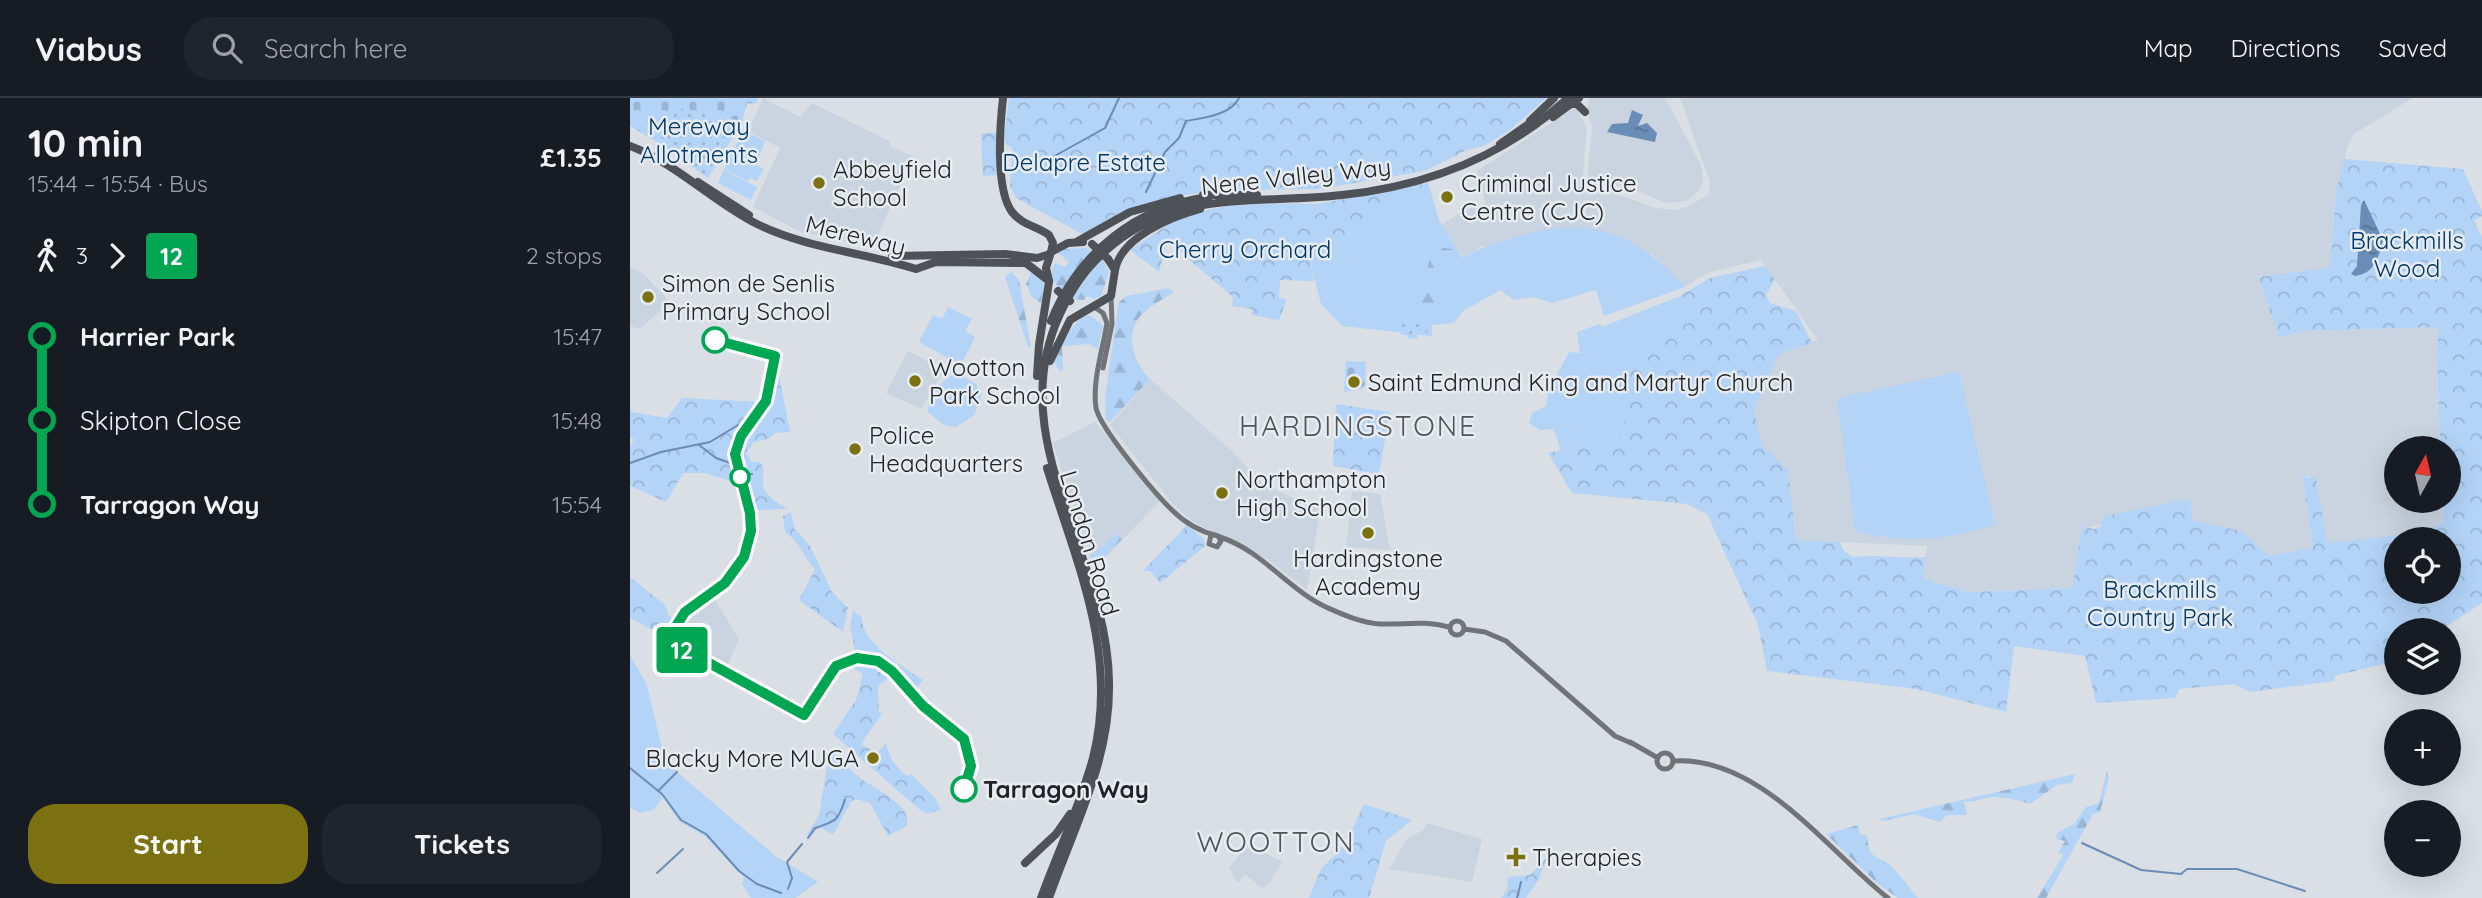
<!DOCTYPE html>
<meta charset="utf-8">
<style>
:root{--surface:#171b24;--page:#20242c;--text:#f1f3f6;--muted:#9ea1a6;--line:#363941;--accent:#7c7111}
body{margin:0;font-family:Quicksand,sans-serif;background:var(--page);color:var(--text);height:100vh;display:flex;flex-direction:column;font-size:26px;white-space:nowrap}
*{box-sizing:border-box;margin:0}
p{font-size:23px;color:var(--muted)}
.icon{flex:none;width:38px;height:38px;fill:none;stroke:currentColor;stroke-width:2;stroke-linecap:round;stroke-linejoin:round}
.map{position:relative;flex:1;overflow:hidden}
.panel{display:flex;flex-direction:column;background:var(--surface);width:630px}
.panel>*{flex:none}
.badge{padding:0 14px;border-radius:5px;font-size:24px;line-height:46px}
.needle{width:46px;rotate:8deg}
.controls{position:absolute;left:1754px;top:338px;display:grid;gap:14px}
.controls a{display:grid;place-items:center;width:77px;height:77px;border-radius:50%;background:var(--surface);box-shadow:0 7px 28px #0002;font-size:35px}
.map>.badge{position:absolute;translate:-50% -50%;box-shadow:0 0 0 4px #fff}
.legs{display:flex;align-items:center;gap:10px;height:77px;padding:0 28px;font-size:23px}
.legs p{margin-inline-start:auto}
.headline{display:flex;align-items:center;justify-content:space-between;height:119px;padding:0 28px}
h1{font-size:38px;font-weight:800;line-height:52px}
.cta{display:flex;gap:14px;margin-top:auto;padding:14px 28px}
.cta a{flex:1;height:80px;border-radius:28px;background:var(--accent);color:#fff;font-size:28px;font-weight:800;line-height:80px;text-align:center}
.cta a+a{background:var(--page);color:var(--text)}
ul{padding:0 28px;list-style:none}
li{display:flex;align-items:center;gap:24px;height:84px;font-size:26px}
li i{display:grid;place-items:center;width:10px;height:100%;margin:0 9px;background:currentColor}
li i::after{content:'';width:18px;height:18px;margin:-9px;border:5px solid;border-radius:50%;background:var(--surface)}
li p{margin-inline-start:auto}
li:first-child i{background:linear-gradient(#0000 50%,currentColor 0)}
li:last-child i{background:linear-gradient(currentColor 50%,#0000 0)}
header{display:flex;align-items:center;gap:42px;box-sizing:border-box;height:98px;padding:0 35px;background:var(--surface);border-bottom:2px solid var(--line)}
header strong{font-size:33px}
nav{display:flex;gap:38px;margin-inline-start:auto;font-size:24px}
.search{width:490px;height:63px;background:var(--page);display:flex;align-items:center;gap:18px;box-sizing:border-box;padding:0 24px;border-radius:28px;color:var(--muted);font-size:26px}
main{display:flex;flex:1;min-height:0}
.map>svg:first-child{display:block}
.built{fill:#cad4e0}
.grass{fill:#b3d3f7}
.forest{fill:url(#forest-firs)}
.cemetery{fill:url(#cemetery-stones)}
.park{fill:url(#park-crowns);fill-rule:evenodd}
.garden{fill:url(#garden-dots)}
.water{fill:url(#water-ripples)}
.lines{fill:none;stroke-linecap:round;stroke-linejoin:round}
.stream{stroke:#698db6;stroke-width:2}
.secondary{stroke:#717477;stroke-width:5}
.trunk{stroke:#4e5155;stroke-width:8}
.trunk-bridge{stroke:#4e5155;stroke-width:8}
.line-1-casing{stroke:#fff;stroke-width:16}
.line-1{stroke:#00a651;stroke-width:10}
.poi-dot{fill:#7c7111;stroke:#e7ecf2;stroke-width:2.5}
.stop-1-dot{fill:#fff;stroke:#00a651;stroke-width:3.5}
.labels{text-anchor:middle;dominant-baseline:central;stroke-width:5;stroke-linejoin:round;paint-order:stroke}
.park-label{font-size:24px;fill:#00376a;stroke:#e7ecf2}
.poi-label{font-size:24px;fill:#212325;stroke:#e7ecf2;text-anchor:start}
.street-label{font-size:24px;fill:#212325;stroke:#e7ecf2}
.stop-label{font-size:24px;font-weight:bold;fill:#212325;stroke:#e7ecf2;text-anchor:start}
.quarter-label{font-size:28px;letter-spacing:2px;fill:#505459;stroke:#e7ecf2}
</style>
<header>
<strong>Viabus</strong>
<div class="search"><svg class="icon" aria-label="search" viewBox="0 0 24 24"><circle cx="10" cy="10" r="6"/><path d="M15 15l6 6"/></svg>Search here</div>
<nav><a>Map</a><a>Directions</a><a>Saved</a></nav>
</header>
<main>
<section class="panel">
<div class="headline"><div><h1>10 min</h1><p>15:44 – 15:54 · Bus</p></div><b>£1.35</b></div>
<div class="legs"><svg class="icon" aria-label="walk" viewBox="0 0 24 24"><circle cx="13" cy="4" r="2"/><path d="M13 8l-2 6 4 7M11 14l-3 7M7 12l3-4h3l4 4"/></svg>3<svg class="icon" aria-label="forward" viewBox="0 0 24 24"><path d="M9 5l7 7-7 7"/></svg><b class="badge" style="background:#00a651;color:#fff">12</b><p>2 stops</p></div>
<ul>
<li><i style="color:#00a651"></i><b>Harrier Park</b><p>15:47</p></li>
<li><i style="color:#00a651"></i><span>Skipton Close</span><p>15:48</p></li>
<li><i style="color:#00a651"></i><b>Tarragon Way</b><p>15:54</p></li>
</ul>
<div class="cta"><a>Start</a><a>Tickets</a></div>
</section>
<div class="map">
<svg width="1852" height="800" viewBox="0 0 1852 800">
<defs>
<pattern id="forest-firs" width="22" height="20" patternUnits="userSpaceOnUse" patternTransform="scale(1.75)"><rect width="22" height="20" fill="#b3d3f7"/><path d="M5 1l3.5 6h-7zM16 11l3.5 6h-7z" fill="#9ab5d4"/></pattern>
<pattern id="cemetery-stones" width="16" height="16" patternUnits="userSpaceOnUse" patternTransform="scale(1.75)"><rect width="16" height="16" fill="#b3d3f7"/><path d="M2 7V4a2 2 0 0 1 4 0v3zM10 15v-3a2 2 0 0 1 4 0v3z" fill="#9ab5d4"/></pattern>
<pattern id="park-crowns" width="20" height="18" patternUnits="userSpaceOnUse" patternTransform="scale(1.75)"><rect width="20" height="18" fill="#b3d3f7"/><path d="M2 6a3 3 0 1 1 6 0M12 15a3 3 0 1 1 6 0" fill="none" stroke="#9ab5d4"/></pattern>
<pattern id="garden-dots" width="8" height="8" patternUnits="userSpaceOnUse" patternTransform="scale(1.75)"><rect width="8" height="8" fill="#b3d3f7"/><path d="M2 2h.1M6 6h.1" fill="none" stroke="#9ab5d4" stroke-width="1.8" stroke-linecap="round"/></pattern>
<pattern id="water-ripples" width="26" height="14" patternUnits="userSpaceOnUse" patternTransform="scale(1.75)"><rect width="26" height="14" fill="#698db6"/><path d="M2 4q2-2 4 0t4 0M15 11q2-2 4 0t4 0" fill="none" stroke="#567394"/></pattern>
</defs>
<rect width="100%" height="100%" fill="#dadfe5"/>
<!-- built -->
<g class="built">
<polygon points="133,0 170,19 182,5 261,44 260,48 283,58 243,149 171,134 123,109 150,50 118,33"/>
<polygon points="959,0 1035,0 1071,67 1073,80 1070,91 1057,103 1036,105 1000,90 957,81 962,28 957,13"/>
<polygon points="1050,0 1783,0 1724,36 1719,44 1706,94 1700,171 1628,179 1649,239 1675,233 1809,229 1807,256 1810,350 1766,350 1766,402 1815,403 1813,426 1782,436 1697,446 1686,380 1672,377 1683,450 1639,459 1613,434 1563,423 1560,402 1457,430 1443,490 1339,494 1293,481 1297,448 1166,442 1158,372 1132,347 1124,312 1149,256 1188,242 1131,162 1077,175 1055,189 1022,156 852,148 834,160 812,127 832,113 856,105 847,73 946,9 957,30 952,87 982,94 1025,110 1047,112 1059,108 1079,96 1080,84"/>
<polygon points="0,168 15,177 40,204 10,231 0,228"/>
<polygon points="278,253 315,271 291,311 256,295"/>
<polygon points="520,281 602,353 633,386 670,403 691,408 677,492 637,461 563,424 543,406 480,327"/>
<polygon points="465,324 531,402 464,471 423,345"/>
<polygon points="722,393 750,396 760,452 716,449"/>
<polygon points="83,499 109,541 96,571 44,540 61,514"/>
<polygon points="797,725 852,741 842,784 759,771 776,742 793,732"/>
<polygon points="618,745 652,764 639,786 632,790 615,776 608,785 599,770"/>
</g>
<!-- grass -->
<g class="grass">
<polygon points="112,32 135,43 126,67 133,71 127,83 120,80 118,83 94,71 109,41 117,45 108,40"/>
<polygon points="94,72 127,89 121,102 88,85"/>
<path d="M798 84 809 122 833 160C853 148 871 143 893 137 962 117 1008 137 1055 189L974 218 966 192 922 205 903 199 884 202 870 192 833 213 824 225 802 227V238L712 228 691 206 680 163 703 150 734 123Z"/>
<polygon points="1050,198 1045,224 978,293 995,304 993,343 918,355 931,352 923,331 910,332 899,325 902,315 916,308 918,294 939,254 950,255 947,234 970,226 972,229"/>
<polygon points="318,209 342,221 335,233 345,239 331,267 289,244 303,217 312,221"/>
<path d="M1329 274 1365 427C1310 442 1282 447 1225 433L1207 300Z"/>
<path d="M326 275 346 286 352 297 344 317 326 329 314 327 298 314C298 295 310 284 326 275Z"/>
<polygon points="0,557 17,587 35,664 147,759 188,784 165,800 121,800 112,786 114,779 76,739 49,723 33,699 23,712 10,715 0,709"/>
</g>
<!-- forest -->
<g class="forest">
<polygon points="802,148 821,151 830,164 827,166 819,160 813,167 807,224 798,224 797,235 790,234 794,220 784,220 793,194"/>
<path d="M456 150 462 153 431 193C423 183 418 177 425 165L435 169 439 164 428 155 434 151Z"/>
<polygon points="472,160 479,174 471,198 464,201 457,198 454,202 444,201 443,198"/>
<polygon points="381,174 389,182 401,249 398,249 375,179"/>
<polygon points="401,174 410,178 414,188 411,205 402,199 396,186"/>
<path d="M539 190 544 194C534 201 515 210 508 221 495 241 505 266 520 281L480 324 476 322 475 300 489 204 497 198Z"/>
<polygon points="453,218 461,218 473,228 468,251 459,246 432,248 433,272 430,273 424,264 433,240"/>
<polygon points="487,435 492,441 464,469 461,458"/>
<polygon points="1477,673 1479,680 1470,714 1463,716 1416,800 1407,800 1434,756 1428,755 1435,743 1426,741 1427,735 1444,726 1456,709 1469,705"/>
<path d="M1445 676 1442 685 1427 687 1400 706C1388 702 1369 697 1356 700 1347 702 1343 705 1334 703L1337 717H1317L1310 724 1284 716 1255 723 1249 721Z"/>
<path d="M1228 727 1230 737H1237C1239 765 1247 755 1262 769 1272 778 1279 790 1288 800H1268L1248 786 1196 736Z"/>
</g>
<!-- cemetery -->
<g class="cemetery">
<polygon points="0,0 128,0 126,6 117,5 112,24 45,9 32,47 0,28"/>
<polygon points="716,263 736,264 735,287 731,291 714,294"/>
</g>
<!-- park -->
<g class="park">
<polygon points="379,0 916,0 880,32 854,48 837,52 795,73 689,91 594,92 546,98 454,137 386,100 380,88 382,50 375,45 374,40"/>
<polygon points="351,35 366,35 368,77 353,78"/>
<path d="M1714 61 1833 71 1852 113V118L1844 122 1852 139V505L1811 532H1766V561L1762 564 1704 578 1705 583 1619 594 1604 586 1549 591 1545 600 1466 605 1455 558 1384 548 1376 614 1286 591 1137 573 1128 527 1077 416 1057 406 942 395 918 355 993 343 995 304 978 293 1045 224 1050 198 1080 180 1135 168 1145 181 1136 197 1140 205 1166 213 1182 245 1149 256 1124 312 1132 347 1158 372 1166 442 1210 444 1213 452 1223 459C1247 456 1271 461 1296 459L1293 481 1339 494 1442 490 1452 428 1464 431 1470 429 1475 418 1560 401 1563 423 1612 433 1639 458 1683 450 1672 376 1678 380 1686 378 1697 445 1782 436 1812 426 1815 403 1818 402V350H1810L1807 256 1809 229 1675 233 1649 239 1628 179 1700 170 1706 94ZM1766 441H1818V494H1766Z"/>
<polygon points="792,86 792,89 734,123 703,150 680,163 684,183 650,182 649,200 657,201 649,222 622,217 622,211 602,208 603,199 537,143 529,174 500,152 543,123 573,113 613,105 687,106"/>
<path d="M146 277H149L160 334 145 335 138 341 124 344 116 355 122 364H130C136 373 132 377 133 386 134 398 150 406 158 411L126 412 108 357 115 336 140 304Z"/>
<path d="M52 300 131 304C111 336 90 344 110 386L75 375H53L36 404 0 388V349L4 341 0 340V310L2 314 37 320Z"/>
<polygon points="706,306 760,314 749,376 703,368"/>
<path d="M161 414 164 430 180 448 202 494 218 510 213 534 169 502 185 471C173 459 170 444 155 434L153 418Z"/>
<polygon points="557,427 574,441 575,448 530,485 520,473 513,473"/>
<polygon points="0,479 35,507 39,518 46,520 32,537 0,520"/>
<path d="M223 513 232 519C230 544 274 570 293 582L285 593 254 562 225 553 220 528Z"/>
<path d="M228 565 251 569 262 577 248 588 249 614 252 616 231 646 247 655 256 645C260 661 264 667 277 678L281 676 305 700 311 712 296 716 289 711 203 636 226 602 233 576 220 568Z"/>
<path d="M204 655C212 663 220 672 229 679 243 691 283 706 277 728L258 738 240 705 226 701 221 704 203 737 192 730 187 731 179 741 177 738 189 717 198 661Z"/>
<polygon points="734,706 782,722 756,743 739,800 679,800 691,771 715,747"/>
<polygon points="917,759 909,781 896,800 871,800 877,792 878,779 900,777"/>
</g>
<!-- garden -->
<g class="garden">
<polygon points="45,9 112,24 78,80 32,47"/>
<polygon points="793,221 787,240 779,241 777,237 771,237 768,226"/>
</g>
<!-- water -->
<g class="water">
<polygon points="1002,12 1013,17 1008,28 1017,25 1027,35 1025,44 977,34 982,26 998,25"/>
<path d="M1734 102 1753 142C1749 159 1744 176 1725 178L1721 176 1727 168 1731 107Z"/>
</g>
<g class="lines">
<!-- stream -->
<g class="stream">
<polyline points="412,65 475,30 489,0"/>
<path d="M516 94 535 54 549 40 556 23C573 20 601 17 609 0"/>
<polyline points="69,347 86,360 103,366"/>
<polyline points="0,365 31,354 80,344 108,327"/>
<polyline points="114,375 122,376"/>
<polyline points="0,670 32,696 51,722 76,736 109,773 127,786 151,795"/>
<polyline points="29,692 47,674"/>
<path d="M178 740 185 730C205 723 207 725 215 702"/>
<polyline points="1452,745 1511,772 1551,776 1557,771 1607,771 1675,793"/>
<polyline points="27,775 53,751"/>
<polyline points="158,791 162,780 157,764 172,746"/>
<polyline points="887,800 891,784"/>
</g>
<!-- secondary -->
<g class="secondary">
<path d="M464 209 473 215 477 225C473 251 462 283 466 310 470 330 526 397 543 413 556 426 572 434 588 438L591 443 587 449 579 446 581 437"/>
<polyline points="473,270 482,226 481,198"/>
<path d="M590 439C633 453 658 492 698 510 714 517 732 525 750 526 776 527 793 522 819 529"/>
<circle cx="827" cy="530" r="7"/>
<polyline points="834,531 855,534 876,543 985,638 1001,645"/>
<polyline points="1000,644 1028,660"/>
<circle cx="1035" cy="663" r="8"/>
<path d="M1043 663C1129 657 1197 752 1258 800"/>
</g>
<!-- trunk -->
<g class="trunk">
<path d="M373 0C370 27 365 91 382 114 392 127 407 128 419 137L423 145 421 154"/>
<polyline points="941,6 947,6 955,14"/>
<polyline points="923,19 949,0"/>
<polyline points="900,23 924,0"/>
<polyline points="870,46 906,21"/>
<path d="M0 48C46 65 83 104 127 126 178 151 233 154 286 171L306 164 396 165 419 183"/>
<polyline points="68,84 119,117"/>
<polyline points="573,97 627,97"/>
<polyline points="448,143 500,114 550,100"/>
<polyline points="262,158 375,156 407,160 420,156"/>
<path d="M485 172C491 139 541 119 570 111"/>
<polyline points="419,183 416,170 421,154 438,145 453,144"/>
<path d="M421 223C448 156 506 108 579 99"/>
<polyline points="420,263 440,222 481,198 485,172 478,161"/>
<polyline points="407,278 409,247 419,184"/>
<polyline points="395,765 426,736 440,716"/>
<path d="M411 800C428 753 450 708 463 660 489 557 447 466 417 370"/>
<path d="M419 800C444 728 481 662 479 584 478 457 371 342 430 216 440 194 454 173 471 157 542 89 624 107 712 97 797 88 875 58 938 0"/>
</g>
<!-- trunk-bridge -->
<g class="trunk-bridge">
<polyline points="462,146 478,161"/>
<polyline points="428,193 440,203"/>
</g>
</g>
<g class="lines">
<!-- line-1 casing -->
<g class="line-1-casing">
<polyline id="line-1" points="85,242 145,258 136,303 111,338 105,356 120,415 121,433 114,459 95,485 55,514 37,542 174,617 206,568 227,560 248,563 262,573 293,608 334,641 341,668 334,691"/>
</g>
<!-- line-1 -->
<use href="#line-1" class="line-1"/>
</g>
<!-- markers -->
<g class="poi-dot">
<circle cx="189" cy="85" r="7"/>
<circle cx="817" cy="99" r="7"/>
<circle cx="18" cy="199" r="7"/>
<circle cx="285" cy="283" r="7"/>
<circle cx="724" cy="284" r="7"/>
<circle cx="225" cy="351" r="7"/>
<circle cx="592" cy="395" r="7"/>
<circle cx="738" cy="435" r="7"/>
<circle cx="243" cy="660" r="7"/>
<path d="M882.5 748.5h7v7h7v7h-7v7h-7v-7h-7v-7h7z"/>
</g>
<g class="stop-1-dot">
<circle cx="85" cy="242" r="12"/>
<circle cx="110" cy="379" r="9"/>
<circle cx="334" cy="691" r="12"/>
</g>
<g class="labels">
<!-- park labels -->
<g class="park-label">
<text x="69" y="28">Mereway<tspan x="69" dy="28">Allotments</tspan></text>
<text x="454" y="64">Delapre Estate</text>
<text x="1777" y="142">Brackmills<tspan x="1777" dy="28">Wood</tspan></text>
<text x="615" y="151">Cherry Orchard</text>
<text x="1530" y="491">Brackmills<tspan x="1530" dy="28">Country Park</tspan></text>
</g>
<!-- poi labels -->
<g class="poi-label">
<text x="203" y="71">Abbeyfield<tspan x="203" dy="28">School</tspan></text>
<text x="831" y="85">Criminal Justice<tspan x="831" dy="28">Centre (CJC)</tspan></text>
<text x="32" y="185">Simon de Senlis<tspan x="32" dy="28">Primary School</tspan></text>
<text x="299" y="269">Wootton<tspan x="299" dy="28">Park School</tspan></text>
<text x="738" y="284">Saint Edmund King and Martyr Church</text>
<text x="239" y="337">Police<tspan x="239" dy="28">Headquarters</tspan></text>
<text x="606" y="381">Northampton<tspan x="606" dy="28">High School</tspan></text>
<text x="738" y="460" text-anchor="middle">Hardingstone<tspan x="738" dy="28">Academy</tspan></text>
<text x="229" y="660" text-anchor="end">Blacky More MUGA</text>
<text x="902" y="759">Therapies</text>
</g>
<!-- street labels -->
<g class="street-label">
<text transform="translate(666 78) rotate(-6)">Nene Valley Way</text>
<text transform="translate(226 137) rotate(14)">Mereway</text>
<text transform="translate(460 445) rotate(73)">London Road</text>
</g>
<!-- stop labels -->
<g class="stop-label">
<text x="353" y="691">Tarragon Way</text>
</g>
<!-- quarter labels -->
<g class="quarter-label">
<text x="728" y="327">HARDINGSTONE</text>
<text x="646" y="743">WOOTTON</text>
</g>
</g>
</svg>
<div class="controls">
<a><svg class="needle" viewBox="-14 -14 28 28"><path d="M0-13l5 13h-10z" fill="#e53935"/><path d="M0 13l5-13h-10z" fill="#9ea1a6"/></svg></a>
<a><svg class="icon" aria-label="locate" viewBox="0 0 24 24"><circle cx="12" cy="12" r="6"/><path d="M12 2v4M12 18v4M2 12h4M18 12h4"/></svg></a>
<a><svg class="icon" aria-label="layers" viewBox="0 0 24 24"><path d="M12 4l9 5-9 5-9-5zM3 14l9 5 9-5"/></svg></a>
<a>+</a>
<a>−</a>
</div>
<b class="badge" style="left:52px;top:552px;background:#00a651;color:#fff">12</b>
</div>
</main>
